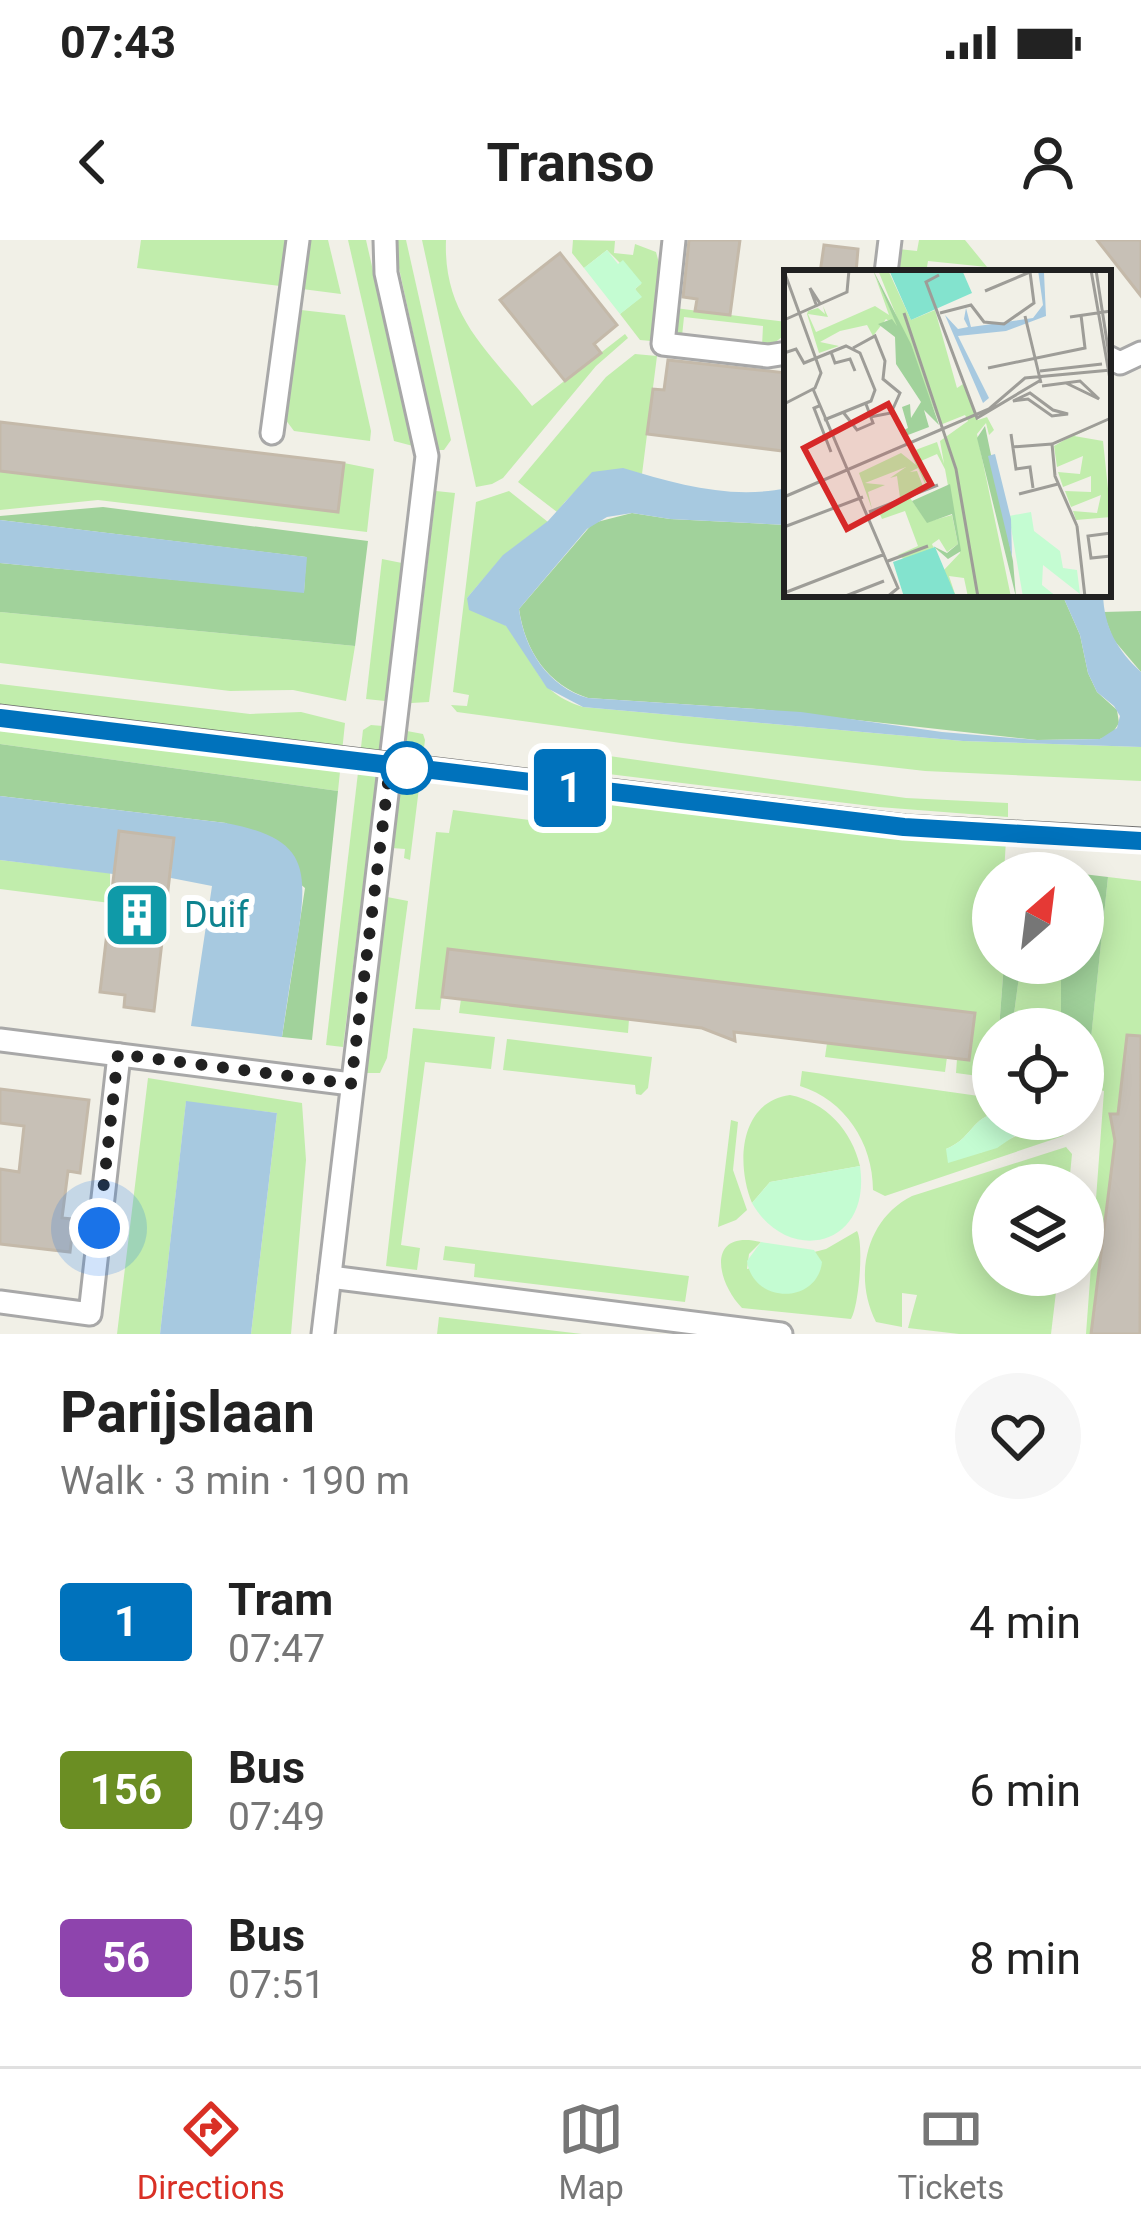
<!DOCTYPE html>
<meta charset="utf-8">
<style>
:root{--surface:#fff;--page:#f6f6f6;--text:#222;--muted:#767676;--line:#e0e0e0;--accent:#d93025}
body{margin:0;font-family:Roboto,sans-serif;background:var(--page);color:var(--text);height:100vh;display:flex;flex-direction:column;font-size:45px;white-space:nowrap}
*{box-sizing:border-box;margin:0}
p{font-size:39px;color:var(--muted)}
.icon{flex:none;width:66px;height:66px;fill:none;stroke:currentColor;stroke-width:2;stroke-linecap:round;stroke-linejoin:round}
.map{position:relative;height:1094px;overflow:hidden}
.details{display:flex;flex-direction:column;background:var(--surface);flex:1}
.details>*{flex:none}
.badge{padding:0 24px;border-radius:9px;font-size:42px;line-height:78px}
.needle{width:78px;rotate:28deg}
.controls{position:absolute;left:972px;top:612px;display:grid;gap:24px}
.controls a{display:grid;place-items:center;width:132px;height:132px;border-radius:50%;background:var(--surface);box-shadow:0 6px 30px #0003;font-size:60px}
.you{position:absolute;width:60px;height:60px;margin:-30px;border:9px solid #fff;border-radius:50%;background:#1a73e8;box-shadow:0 0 0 18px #1a73e833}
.map>.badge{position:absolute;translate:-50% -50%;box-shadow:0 0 0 6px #fff}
.round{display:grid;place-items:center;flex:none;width:126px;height:126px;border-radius:63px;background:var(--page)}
.overview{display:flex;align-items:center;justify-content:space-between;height:204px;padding:0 60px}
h1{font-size:57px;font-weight:700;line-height:90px}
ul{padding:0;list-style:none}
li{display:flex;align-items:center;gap:36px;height:168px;padding:0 60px}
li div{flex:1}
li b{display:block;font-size:45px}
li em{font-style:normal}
li .badge{min-width:132px;font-weight:700;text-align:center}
.status{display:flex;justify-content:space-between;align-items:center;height:84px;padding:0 60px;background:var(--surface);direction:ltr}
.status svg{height:33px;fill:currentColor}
header{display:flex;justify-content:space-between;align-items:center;height:156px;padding:0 60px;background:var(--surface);font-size:54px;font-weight:700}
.tabs{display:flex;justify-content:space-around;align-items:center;height:168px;border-top:3px solid var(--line);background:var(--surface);font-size:33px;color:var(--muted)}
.tabs a{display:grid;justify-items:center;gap:6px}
.tabs .current{color:var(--accent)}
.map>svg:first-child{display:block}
.grass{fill:#c1edac}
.forest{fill:#a1d29b}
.park{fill:#c4fcd2}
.water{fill:#a7c9e0}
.building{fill:#c7c0b6;stroke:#c4b9a9;stroke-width:3}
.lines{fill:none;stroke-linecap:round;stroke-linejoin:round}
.street-casing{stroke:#a8a8a8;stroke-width:27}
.street{stroke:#fff;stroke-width:21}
.tram{stroke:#6f6f6f;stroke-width:3}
.line-casing{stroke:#fff;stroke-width:27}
.line{stroke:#0072bc;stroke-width:18}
.walk{stroke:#212121;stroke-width:12;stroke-dasharray:0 21.6}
.stop-dot{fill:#fff;stroke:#0072bc;stroke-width:6}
.labels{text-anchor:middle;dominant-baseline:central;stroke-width:12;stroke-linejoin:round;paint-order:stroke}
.culture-label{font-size:36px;fill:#0d838f;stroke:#fff;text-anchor:start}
.inset-road{fill:none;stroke:#9e9d98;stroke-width:3}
.view{fill:#d62828;fill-opacity:0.15;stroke:#d62828;stroke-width:6}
.inset-edge{fill:none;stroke:#212121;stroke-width:6}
</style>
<div class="status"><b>07:43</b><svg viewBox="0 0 49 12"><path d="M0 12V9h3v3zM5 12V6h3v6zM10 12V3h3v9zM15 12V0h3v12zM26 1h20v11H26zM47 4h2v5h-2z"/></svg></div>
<header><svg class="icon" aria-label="back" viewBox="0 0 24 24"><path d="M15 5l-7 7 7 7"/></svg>Transo<svg class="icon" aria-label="person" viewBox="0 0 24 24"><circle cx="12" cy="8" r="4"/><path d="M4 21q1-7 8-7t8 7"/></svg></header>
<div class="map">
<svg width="1141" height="1094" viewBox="0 0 1141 1094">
<rect width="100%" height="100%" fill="#f1f0e7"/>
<!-- grass -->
<g class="grass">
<polygon points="141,0 285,0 280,46 137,28"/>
<polygon points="308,0 328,0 341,54 302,49"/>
<polygon points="348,0 366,0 413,206 394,201"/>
<polygon points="393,0 406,0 451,200 444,210 438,210"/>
<path d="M422 0H446C443 76 488 110 532 166L625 94 628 98 596 126 503 238 492 244 476 247Z"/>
<polygon points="573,0 615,1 614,13 633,15 635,4 656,12 660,27 651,101 640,100 620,74 641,57 635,49 641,44 607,10 584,28 572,13"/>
<polygon points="919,0 965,0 987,27 928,21 926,33 903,33 897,22 898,9 917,11"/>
<polygon points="675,68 787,82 787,93 773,104 762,106 763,86 684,77 682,96 674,95"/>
<polygon points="301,70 345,75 371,191 370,201 294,191 285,179"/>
<path d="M635 114 657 116 642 234C606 223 578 244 557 272L518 242 606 137Z"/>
<polygon points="344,223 374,229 367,292 98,260 0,270 0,231 338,272"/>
<polygon points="436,251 455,253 429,462 411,463"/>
<path d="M509 251 548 282 503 316 467 358C481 378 488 373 505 385 540 411 525 449 583 467L963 501 1141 507V541L925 531 681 503 457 472 451 465 467 466 469 455 453 452 476 262Z"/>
<polygon points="382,319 402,323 385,461 366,459"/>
<polygon points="0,372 355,406 346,461 293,450 230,451 0,423"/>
<polygon points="0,444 250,474 301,472 345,483 338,551 0,504"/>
<polygon points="371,485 383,486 343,807 326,805 363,490"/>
<polygon points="407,491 423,494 425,500 410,620 404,618 405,609 392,608"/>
<polygon points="595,514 906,558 1008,563 1008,577 879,567 592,532"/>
<polygon points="588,555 895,593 1006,600 1004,633 993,633 993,723 1004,723 999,789 993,789 993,838 956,833 957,819 969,819 974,773 448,709 440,770 415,769 436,592 449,593 453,570 584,587"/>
<polygon points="0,620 110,633 110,663 0,649"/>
<polygon points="1108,637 1141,641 1141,1040 1134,1094 1086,1094 1104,851 1083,845 1083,821 1090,807"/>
<polygon points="387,657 408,661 387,818 380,833 366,833"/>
<polygon points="1027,723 1048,723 1061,730 1061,789 1012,789 1020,728"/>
<polygon points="461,759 629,779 628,793 459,773"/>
<polygon points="413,788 495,797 491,829 425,822 401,1005 420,1008 417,1030 386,1026"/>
<polygon points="507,799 652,817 648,848 641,855 636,854 635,845 503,830"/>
<polygon points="827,803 947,817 945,832 825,817"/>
<path d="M802 831 993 858V874C971 880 971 899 946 909 978 921 986 910 1014 897 1023 893 1036 895 1045 894L1043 879H1074L1063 896 885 956 873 950C873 903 845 860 800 846Z"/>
<polygon points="148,838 302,863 306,920 291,1094 251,1094 277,873 186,862 160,1094 117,1094"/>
<path d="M790 855C826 862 852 891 860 926L770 942 752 963C736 924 739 862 790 855Z"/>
<polygon points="731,880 738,882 733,930 747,970 736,980 718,987"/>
<path d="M1066 907 1072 914 1069 945 1007 942 993 945 988 992H993V1035H1058L1051 1094H959L908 1088 917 1055 902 1053V1087L876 1082C853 1037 866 979 912 956Z"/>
<path d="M857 991C864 1003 859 1066 851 1079L742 1068C716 1041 706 989 761 1002L749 1014 747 1029 826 1009Z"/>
<polygon points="445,1006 689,1036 685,1062 474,1037 475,1024 443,1020"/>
<polygon points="439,1077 582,1094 437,1094"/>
</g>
<!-- forest -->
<g class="forest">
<polygon points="103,267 368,301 355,406 0,372 0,323 304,352 306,317 0,280 0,276"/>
<path d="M632 273 670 279 787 285V354H1062L1080 395 1088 433 1097 452 1117 470 1119 483 1112 494 1100 499 1037 500 757 469 588 458C548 445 525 411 519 369L593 283Z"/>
<polygon points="1141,371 1141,432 1113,399 1103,372"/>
<polygon points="0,504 338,551 312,800 282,797 305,648 226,583 0,556"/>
<polygon points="1083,634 1108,637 1090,808 1083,821 1083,789 1061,789 1061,731 1048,723 1083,723"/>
<polygon points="1004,723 1027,723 1020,729 1012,789 999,789"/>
</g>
<!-- park -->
<g class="park">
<polygon points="607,10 618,24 623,20 642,43 635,49 642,57 620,74 584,28"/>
<path d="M993 874V879H1043L1045 894 1035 900 1016 895 997 908 948 923 946 909C971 899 971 880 993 874Z"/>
<path d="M860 926C872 1009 787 1025 752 963L770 942Z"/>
<path d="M761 1002 814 1010 822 1022C817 1065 753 1064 747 1021Z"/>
</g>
<!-- water -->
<g class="water">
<path d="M623 228C677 244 731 260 787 248V285L670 279 632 273 607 277 587 289 519 369C524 409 548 447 588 458L801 472 942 492 1037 500 1100 499 1117 488 1120 476 1114 466 1097 452 1088 433 1080 395 1062 354H1103C1104 387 1117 410 1141 432V507L963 501 583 467 547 448 506 386 469 370 467 358 503 315 548 281 592 232Z"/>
<polygon points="0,280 307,317 304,353 0,323"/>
<path d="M0 556 226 583C304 598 309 624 298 695 292 729 287 763 282 797L191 786 212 646 171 638 173 598 119 592 113 634 0 620Z"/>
<polygon points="186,861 277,873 251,1094 160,1094"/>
</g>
<!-- building -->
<g class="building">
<polygon points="689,0 740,0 730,75 695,71 697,59 683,57"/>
<polygon points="1097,0 1141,0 1141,56 1112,19"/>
<polygon points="824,5 858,9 856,33 820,33"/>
<polygon points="560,13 617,85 594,104 601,113 565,141 500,60"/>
<polygon points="668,120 787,133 787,198 783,211 647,194 653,149 664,150"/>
<polygon points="0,182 344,223 338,272 0,231"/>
<polygon points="119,591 174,598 154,771 124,767 125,755 100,752"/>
<polygon points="448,709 975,773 969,820 734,792 735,801 702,788 442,757"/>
<polygon points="1127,795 1141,796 1140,1094 1091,1094 1115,901 1110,874 1118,874"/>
<polygon points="0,849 89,860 80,933 68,931 62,978 74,979 70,1012 0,1004 0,929 19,932 24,886 0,883"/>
</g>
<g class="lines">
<!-- street casing -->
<g class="street-casing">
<g id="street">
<polyline points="674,0 663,104 768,116 787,113"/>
<polyline points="886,33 890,0"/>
<polyline points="1108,117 1120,123 1141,113"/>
<polyline points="272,193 298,0"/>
<polyline points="0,800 351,844"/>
<polyline points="330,1037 781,1094"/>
<polyline points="0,1062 90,1074 119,815"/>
<polyline points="323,1094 427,216 386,33 385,0"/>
</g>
</g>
<!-- street -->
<use href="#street" class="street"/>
<!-- tram -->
<polyline class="tram" points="0,465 906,575 1141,588"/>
</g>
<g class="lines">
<!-- line casing -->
<g class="line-casing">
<polyline id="line" points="0,478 904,587 1141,601"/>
</g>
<!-- line -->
<use href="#line" class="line"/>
<!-- walk -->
<polyline class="walk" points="99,988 118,814 351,844 390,526 407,528"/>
</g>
<!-- icons -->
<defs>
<g id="building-square" transform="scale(3.45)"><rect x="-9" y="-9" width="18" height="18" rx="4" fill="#0f9aa8" stroke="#fff"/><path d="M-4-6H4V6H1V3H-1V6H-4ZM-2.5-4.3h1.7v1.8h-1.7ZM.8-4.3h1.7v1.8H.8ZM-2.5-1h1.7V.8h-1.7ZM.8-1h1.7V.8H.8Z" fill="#fff"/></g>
</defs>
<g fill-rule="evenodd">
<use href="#building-square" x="137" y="675"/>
</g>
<!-- markers -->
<circle class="stop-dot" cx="407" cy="528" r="24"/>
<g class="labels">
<!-- culture labels -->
<g class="culture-label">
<text x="184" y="675">Duif</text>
</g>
</g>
<!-- overview -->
<g transform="translate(784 30)">
<rect width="327" height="327" fill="#f1f0e7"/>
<path d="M89 0 114 57 102 49 89 66 83 55 56 61 36 72 55 76 35 83 23 44 24 41 34 38 41 44 39 36 44 47 24 44 32 62 91 36 105 45ZM94 0H104L127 50 151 40 173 118 179 114 194 150 203 147 210 160 205 165 202 153 193 164 227 327H184L180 308 165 306 172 327 114 285 134 276 121 241 98 249 94 240 126 228 143 252 168 245 174 274 163 282 155 269 148 274 159 301 176 283 156 171 184 151 181 145 156 155ZM327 149 290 166 319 171 327 247 292 250 289 241 313 243 317 225 287 237 281 221 307 222V206L279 217 274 202 296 204 299 186 273 197 270 176 289 165ZM153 172 163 203 153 184 137 191 143 218 134 198 126 202 133 201 140 219 116 228 113 206 106 208 122 197 81 213 101 215 84 222 88 239 75 203 117 183 132 195 126 182Z" fill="#c1edac"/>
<path d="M89 0 127 74 155 155 140 140 145 157 124 165 116 162 124 158 118 137 126 134 127 148 137 132 112 94 111 67 94 54 108 49 113 56ZM201 156 229 291 232 327 193 168ZM166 214 177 281 164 289 149 276 163 283 174 274 168 244 143 253 128 231Z" fill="#a1d29b"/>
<path d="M247 242 250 261 276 281 279 298 293 300 296 324 259 295 258 315 273 327H239L225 246Z" fill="#c4fcd2"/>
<path d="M105 0H178L188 23 127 50ZM151 277 172 327H120L109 292Z" fill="#83e3ce"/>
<path d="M254 0 260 3 262 46 222 61 174 66 205 128 199 133 161 45 174 59 184 57 180 49 182 38 187 57 249 48 259 35ZM211 184 227 249 228 287 204 186Z" fill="#a7c9e0"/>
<path class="inset-road" d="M307 0 327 115M312 0 327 98M0 1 37 103 31 118 0 134M155 5 142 12 193 148 257 110M33 37 26 18 37 35M120 43 172 199 194 327M156 43 187 35 200 52 220 54 250 33 246 2 201 21M241 46 257 113M286 47 327 41M0 50 63 22 65 0M69 78 91 66 101 91 99 109 116 123 107 143 86 147M47 82 51 93 66 89 71 101M0 83 12 79 20 93 62 76 76 83 91 120 87 131 40 150M204 98 301 78 297 45M256 101 318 94M258 116 296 111 315 129 282 113M29 119 114 318 103 327M246 123 269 140 284 144 268 146 244 129 229 131ZM35 136 30 138 47 182M59 142 73 160 89 153 82 134M227 164 232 199 246 197 249 218M268 174 271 206 293 256M228 177 268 174 327 148M235 224 274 214M0 227 205 139 241 108 327 100M85 242 154 215M293 256 301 327M0 257 79 227M327 263 304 266 307 288 327 286M104 291 144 276M0 323 101 284M59 327 100 311"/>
<path class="view" d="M104 134 147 214 63 259 20 178Z"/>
<rect width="327" height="327" class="inset-edge"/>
</g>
</svg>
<div class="controls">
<a><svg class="needle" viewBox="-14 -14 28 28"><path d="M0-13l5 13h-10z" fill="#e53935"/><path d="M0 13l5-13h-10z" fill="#767676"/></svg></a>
<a><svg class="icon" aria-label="locate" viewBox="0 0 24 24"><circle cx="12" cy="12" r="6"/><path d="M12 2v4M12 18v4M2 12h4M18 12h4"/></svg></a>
<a><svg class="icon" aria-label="layers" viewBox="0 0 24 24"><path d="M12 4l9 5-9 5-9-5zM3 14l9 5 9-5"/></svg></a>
</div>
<div class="you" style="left:99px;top:988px"></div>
<b class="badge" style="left:570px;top:548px;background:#0072bc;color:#fff">1</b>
</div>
<section class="details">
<div class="overview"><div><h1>Parijslaan</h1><p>Walk · 3 min · 190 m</p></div><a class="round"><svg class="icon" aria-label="heart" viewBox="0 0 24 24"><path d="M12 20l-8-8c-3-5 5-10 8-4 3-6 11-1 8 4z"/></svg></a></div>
<ul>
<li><span class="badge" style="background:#0072bc;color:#fff">1</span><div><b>Tram</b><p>07:47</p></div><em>4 min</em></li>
<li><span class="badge" style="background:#6b8e23;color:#fff">156</span><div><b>Bus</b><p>07:49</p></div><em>6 min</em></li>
<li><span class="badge" style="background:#8e44ad;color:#fff">56</span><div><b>Bus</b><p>07:51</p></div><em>8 min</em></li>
</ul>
</section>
<nav class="tabs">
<a class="current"><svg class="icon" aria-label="directions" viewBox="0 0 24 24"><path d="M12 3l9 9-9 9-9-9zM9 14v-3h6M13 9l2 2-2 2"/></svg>Directions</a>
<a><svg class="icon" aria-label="map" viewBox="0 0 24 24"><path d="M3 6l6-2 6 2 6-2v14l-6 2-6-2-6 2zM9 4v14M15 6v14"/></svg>Map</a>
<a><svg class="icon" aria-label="tickets" viewBox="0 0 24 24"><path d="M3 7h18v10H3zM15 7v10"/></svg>Tickets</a>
</nav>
